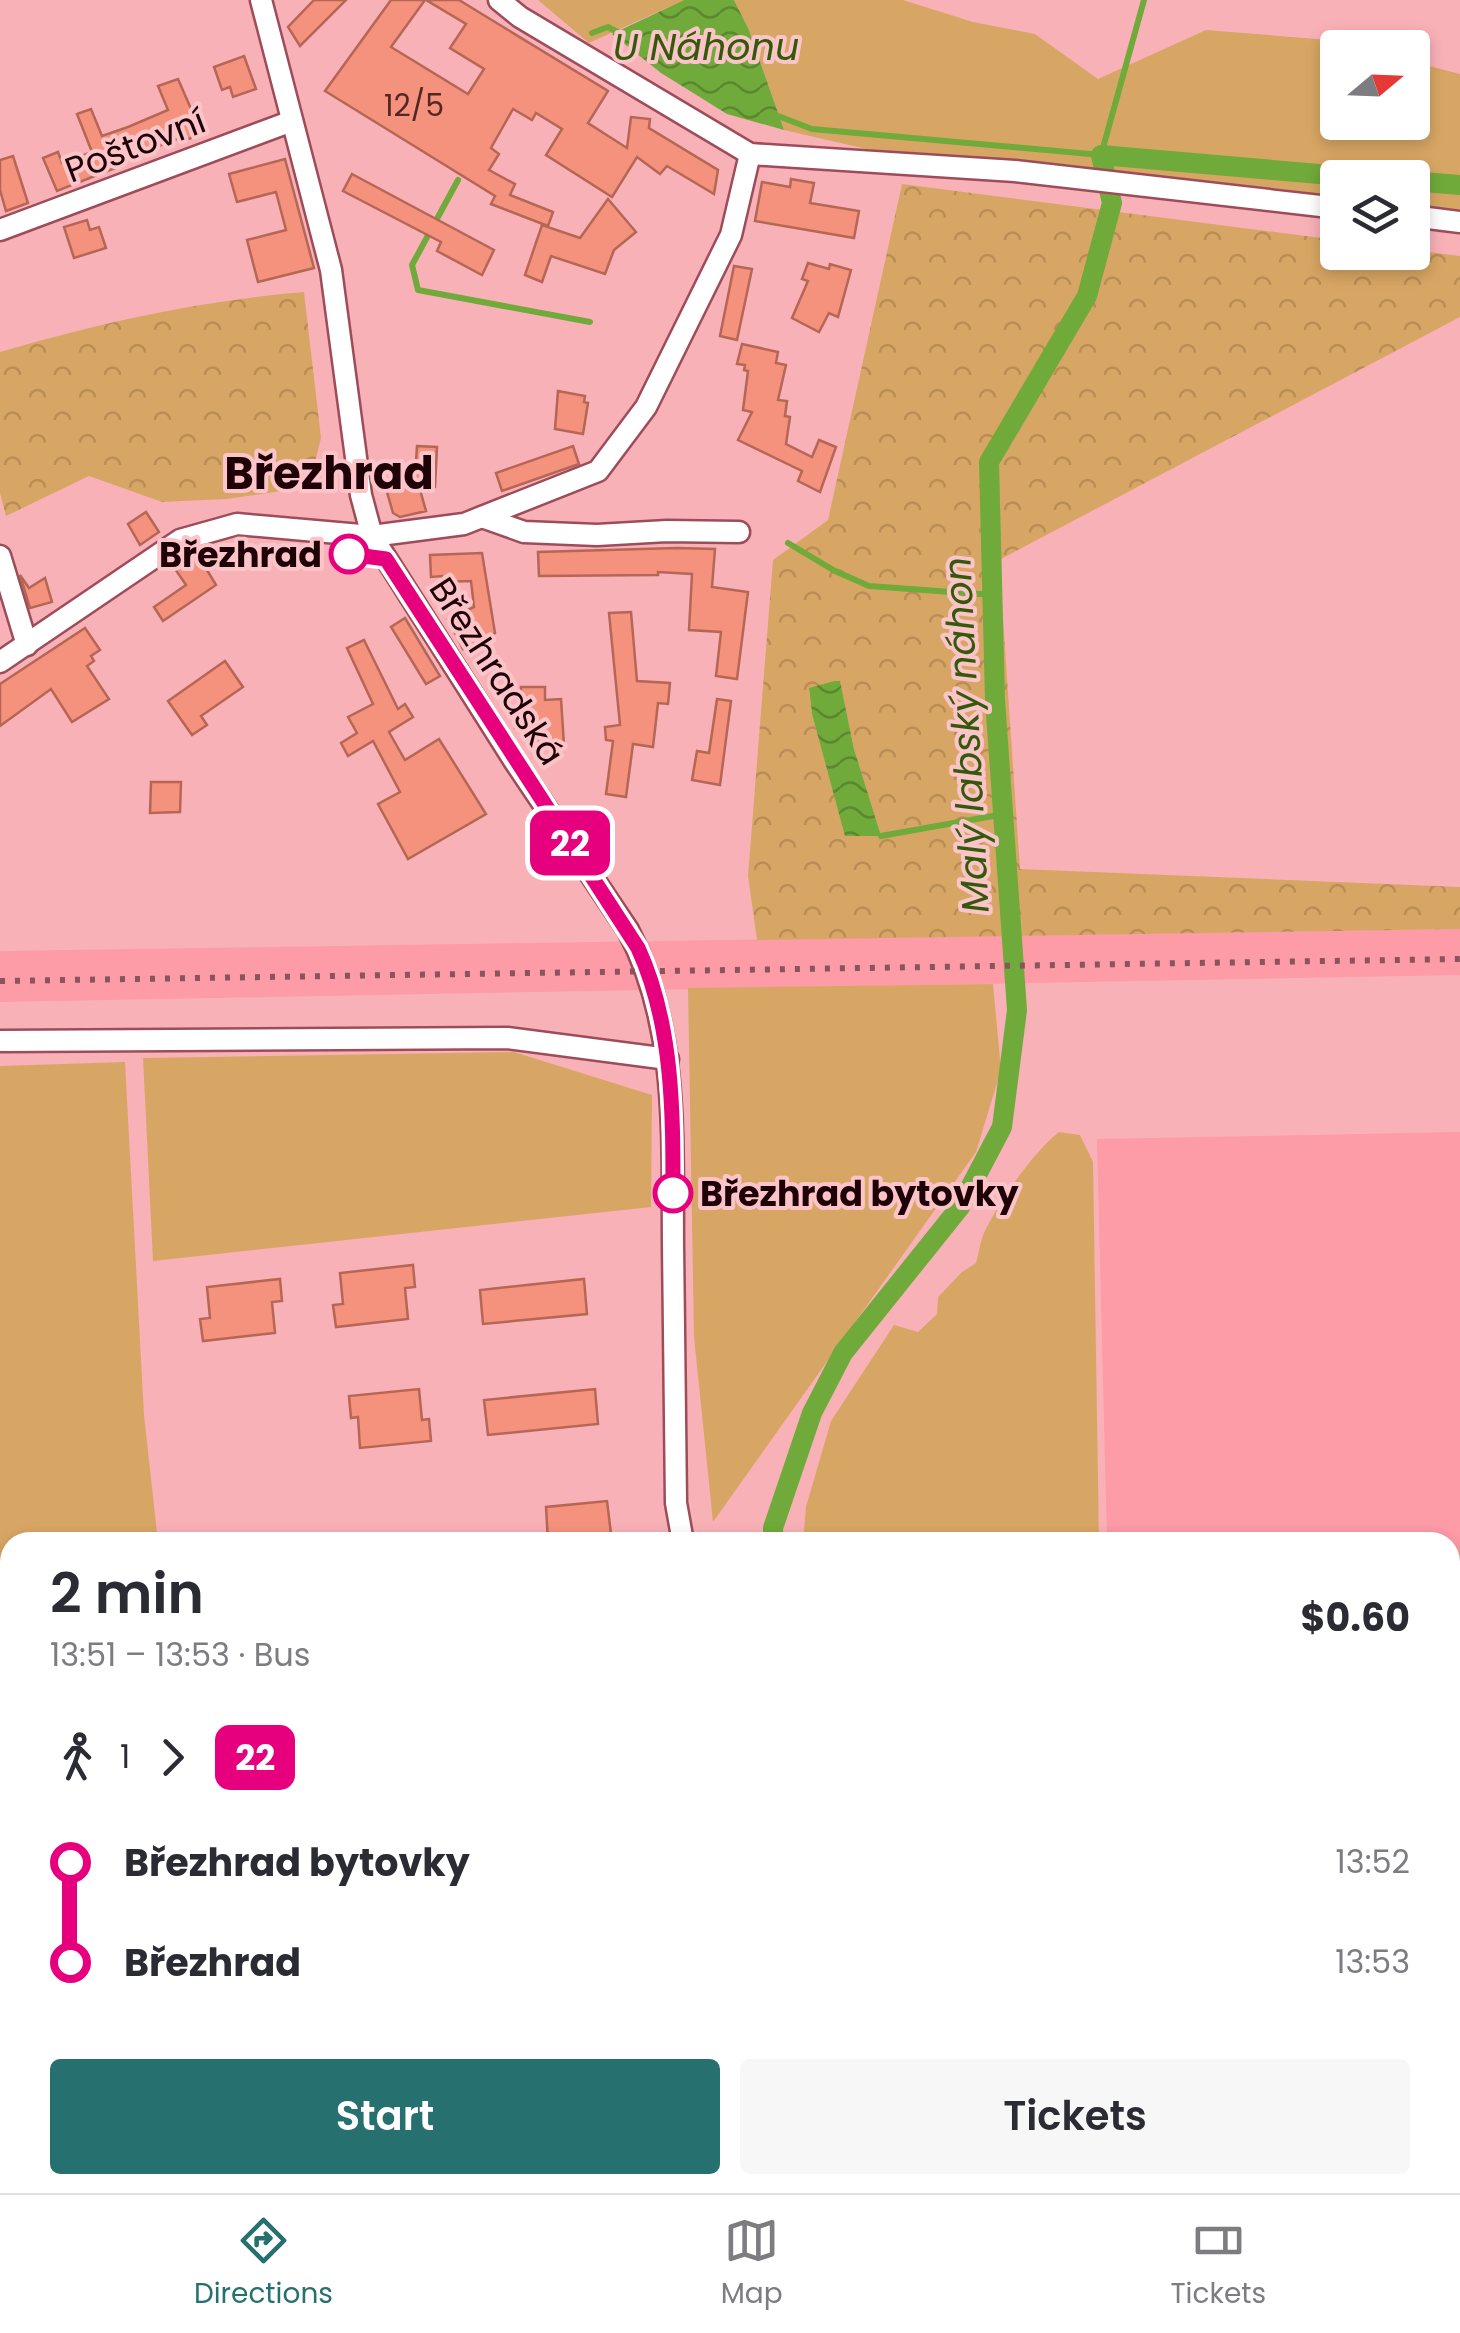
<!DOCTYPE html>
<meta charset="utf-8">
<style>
:root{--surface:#fff;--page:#f7f7f7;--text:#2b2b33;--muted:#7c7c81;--line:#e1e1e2;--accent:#26716f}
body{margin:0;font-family:Poppins,sans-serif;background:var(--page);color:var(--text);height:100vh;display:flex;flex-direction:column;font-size:38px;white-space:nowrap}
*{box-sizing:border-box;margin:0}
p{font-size:32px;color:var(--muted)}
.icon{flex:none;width:55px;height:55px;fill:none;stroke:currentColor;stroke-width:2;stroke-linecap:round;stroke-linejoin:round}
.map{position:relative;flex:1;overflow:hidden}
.sheet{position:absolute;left:0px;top:1532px;width:1460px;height:662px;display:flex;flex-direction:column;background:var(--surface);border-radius:30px 30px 0 0;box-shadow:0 5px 15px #0003}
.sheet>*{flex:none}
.badge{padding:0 20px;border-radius:15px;font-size:35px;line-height:65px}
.needle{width:65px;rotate:71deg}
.controls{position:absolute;left:1320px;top:30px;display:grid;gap:20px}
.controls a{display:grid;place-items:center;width:110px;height:110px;border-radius:10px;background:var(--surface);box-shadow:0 5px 15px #0003;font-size:50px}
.map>.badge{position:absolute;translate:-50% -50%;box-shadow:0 0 0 5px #fff}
.legs{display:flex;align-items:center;gap:15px;height:110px;padding:0 50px;font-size:32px}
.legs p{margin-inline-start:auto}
.summary{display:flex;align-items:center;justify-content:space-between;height:170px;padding:0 50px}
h1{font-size:55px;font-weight:600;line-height:75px}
.action{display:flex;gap:20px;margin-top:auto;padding:20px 50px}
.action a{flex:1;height:115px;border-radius:10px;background:var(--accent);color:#fff;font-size:40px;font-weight:600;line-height:115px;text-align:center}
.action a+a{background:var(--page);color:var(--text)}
ul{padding:0 50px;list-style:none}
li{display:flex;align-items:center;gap:35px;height:100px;font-size:38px}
li i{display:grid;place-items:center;width:15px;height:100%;margin:0 12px;background:currentColor}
li i::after{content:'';width:25px;height:25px;margin:-12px;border:8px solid;border-radius:50%;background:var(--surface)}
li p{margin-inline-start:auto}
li:first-child i{background:linear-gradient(#0000 50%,currentColor 0)}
li:last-child i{background:linear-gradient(currentColor 50%,#0000 0)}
.tab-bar{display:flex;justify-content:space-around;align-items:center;height:140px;border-top:2px solid var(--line);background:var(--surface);font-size:28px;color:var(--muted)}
.tab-bar a{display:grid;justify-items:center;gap:5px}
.tab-bar .active{color:var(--accent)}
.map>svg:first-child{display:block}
.built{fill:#fd9ba7}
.grass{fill:#d8a664}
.forest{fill:url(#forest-crowns);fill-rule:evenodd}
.water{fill:url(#water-waves)}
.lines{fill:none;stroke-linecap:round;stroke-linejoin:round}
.stream{stroke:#70aa3a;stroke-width:6}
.canal{stroke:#70aa3a;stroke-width:20}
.building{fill:#f4927d;stroke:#b66655;stroke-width:2.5}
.minor-casing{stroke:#9d4d59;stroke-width:25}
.minor{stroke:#fff;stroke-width:20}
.rail{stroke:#87555b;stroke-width:6;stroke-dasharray:5 10;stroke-linecap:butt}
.line-1-casing{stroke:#fff;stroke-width:22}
.line-1{stroke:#e6007e;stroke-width:15}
.stop-1-dot{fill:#fff;stroke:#e6007e;stroke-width:5}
.labels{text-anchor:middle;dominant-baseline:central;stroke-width:8;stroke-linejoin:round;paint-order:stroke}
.number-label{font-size:30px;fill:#542624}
.street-label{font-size:35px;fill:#1f0207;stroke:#fbc4c9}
.stop-label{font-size:35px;font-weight:bold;fill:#1f0207;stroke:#fbc4c9;text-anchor:end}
.water-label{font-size:38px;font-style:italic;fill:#34590b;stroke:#fbc4c9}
.district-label{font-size:45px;font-weight:bold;fill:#1f0207;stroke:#fbc4c9}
</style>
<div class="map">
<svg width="1460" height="2193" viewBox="0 0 1460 2193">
<defs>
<pattern id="forest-crowns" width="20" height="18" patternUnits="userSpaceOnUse" patternTransform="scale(2.5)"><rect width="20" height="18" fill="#d8a664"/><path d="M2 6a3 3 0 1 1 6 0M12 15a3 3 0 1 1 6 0" fill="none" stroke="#b98d55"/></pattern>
<pattern id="water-waves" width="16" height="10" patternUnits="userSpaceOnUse" patternTransform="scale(2.5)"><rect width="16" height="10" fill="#70aa3a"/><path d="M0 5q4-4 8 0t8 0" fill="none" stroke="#5b882f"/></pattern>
</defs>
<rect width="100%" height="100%" fill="#f9b1b8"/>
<!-- built -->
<g class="built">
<polygon points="1460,929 1460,975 0,1002 0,951"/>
<polygon points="1460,1132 1460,1982 1450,1983 1450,1542 1107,1542 1097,1139"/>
<polygon points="0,1757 10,1757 10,2185 813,2185 814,2193 0,2193"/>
</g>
<!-- grass -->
<g class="grass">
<polygon points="538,0 684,0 589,43"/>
<polygon points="734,0 903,0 973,22 1035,34 1098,79 1206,30 1329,40 1358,47 1338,48 1338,122 1412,122 1413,62 1460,74 1460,211 1413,207 1412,178 1338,178 1337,201 936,165 784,130 749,30"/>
<polygon points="993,984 1001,1070 976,1152 713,1522 694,1337 688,988"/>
<polygon points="514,1052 652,1095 651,1207 153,1261 143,1058"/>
<polygon points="125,1062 144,1415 158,1542 10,1542 10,1756 0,1756 0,1066"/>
<path d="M1059 1132 1080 1135 1093 1162 1099 1542H803L806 1507 831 1421 894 1325 918 1332 937 1314 938 1297 962 1272 976 1263C979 1253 980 1242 984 1233 999 1202 1033 1152 1059 1132Z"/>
<polygon points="938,2185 1225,2185 1224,2193 940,2193"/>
</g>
<!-- forest -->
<g class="forest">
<path d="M902 184 1337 240 1338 252H1412L1413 250 1460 256V317L999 560 1020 869 1460 887V929L757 940 748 876 773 560 828 520ZM834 681 840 682 854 749 880 836H846L812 714 809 689Z"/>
<path d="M304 292 321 438 309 487 227 499 162 502 89 476 6 516 0 493V352C103 322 197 301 304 292Z"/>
</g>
<!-- water -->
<g class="water">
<polygon points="684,0 734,0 749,30 784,130 727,114 661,73 612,34"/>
<polygon points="834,681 840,681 854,749 881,836 845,836 812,714 809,688"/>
</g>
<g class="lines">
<!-- stream -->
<g class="stream">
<polyline points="592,33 608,27 625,36"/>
<polyline points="773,114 812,129 1101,155 1144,0"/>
<polyline points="458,180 412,265 418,290 590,322"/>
<polyline points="788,543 835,571 869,586 993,595"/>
<polyline points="881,836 1004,814"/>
<polyline points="1450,2101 1456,2106"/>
<polyline points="1360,2193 1361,2185"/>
</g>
<!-- canal -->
<g class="canal">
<polyline points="1412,181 1460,185"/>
<polyline points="773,1542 773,1528 812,1413 843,1353 960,1207 1002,1127 1017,1010 995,700 989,462 1087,296 1112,203 1101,155 1365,178"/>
<polyline points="896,2185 898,2193"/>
</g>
</g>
<!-- building -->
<g class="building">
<polygon points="314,0 346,0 300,46 288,27"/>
<polygon points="391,0 425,0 391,47 468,94 484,69 450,48 466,24 426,0 459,0 608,91 588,123 627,148 631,117 650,119 649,128 718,170 714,194 667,166 660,174 637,157 612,197 546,155 562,129 536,113 532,120 513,109 491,148 499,154 489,170 515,184 510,195 553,212 548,226 491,204 495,196 325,91"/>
<polygon points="244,56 256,89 233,97 230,87 222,90 214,67"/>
<polygon points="178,79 202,134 180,142 179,138 113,164 115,168 57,191 43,158 58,152 62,163 92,152 77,114 91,109 102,136 128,127 168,110 158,86"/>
<polygon points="13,156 28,203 6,211 0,190 0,160"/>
<polygon points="285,159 314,268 258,282 247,240 286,230 276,192 237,202 229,174"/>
<polygon points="352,174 494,250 482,275 437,251 441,242 343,191"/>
<polygon points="791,179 814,183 810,203 859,211 854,238 755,221 762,182 790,187"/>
<polygon points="608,199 636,232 614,250 605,274 551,256 542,282 525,275 542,225 580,238"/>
<polygon points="87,220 90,230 99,227 106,248 74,258 64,227"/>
<polygon points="808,263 829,269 830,264 851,270 838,317 829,313 819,332 792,318 808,281 802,279"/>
<polygon points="734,266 752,269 737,340 720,336"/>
<polygon points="742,344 778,352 776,363 786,365 778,400 787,401 785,416 790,417 786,444 812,457 819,440 836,447 820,492 798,481 802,471 738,440 752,412 743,410 748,371 744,370 745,365 737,364"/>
<polygon points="558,391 585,396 584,402 588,403 583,434 555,429"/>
<polygon points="417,446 437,447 435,487 419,486 426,511 400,517 393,513 385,485 415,476"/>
<polygon points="573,446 579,464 502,491 496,473"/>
<polygon points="146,512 159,532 140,545 128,524"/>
<polygon points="677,548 715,549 712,587 748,592 737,679 716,676 721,632 689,630 692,574 658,572 658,575 539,576 538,552"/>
<polygon points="482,553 495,633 463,649 448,619 474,607 471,581 442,582 442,576 431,577 430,555"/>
<polygon points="198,555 216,585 163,621 154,607 186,585 175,569"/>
<polygon points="20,575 29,588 45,578 52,602 30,608"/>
<polygon points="631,612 637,681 670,683 668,704 658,703 653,747 633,744 626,797 606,794 613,741 606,740 605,727 620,725 609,613"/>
<polygon points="405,618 440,676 426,684 391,627"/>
<polygon points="85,628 100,650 91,656 94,661 87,666 109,699 72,722 51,689 0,726 0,684"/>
<polygon points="364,640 398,709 405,704 413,717 389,732 405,760 439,739 486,814 408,859 378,804 400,792 373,741 348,756 341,743 357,733 348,717 373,704 347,648"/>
<polygon points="225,661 243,687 201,716 207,725 192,735 168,701"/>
<polygon points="521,687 545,687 545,700 561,699 564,745 538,747 536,727 515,728 514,710 521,710"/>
<polygon points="717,699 731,701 720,785 692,780 697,751 709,753"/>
<polygon points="151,782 181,782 180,812 150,813"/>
<polygon points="413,1265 415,1287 405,1288 408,1319 336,1327 333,1305 343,1304 340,1273"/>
<polygon points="280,1279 282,1301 272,1302 275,1333 203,1341 200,1319 210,1318 207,1287"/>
<polygon points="584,1279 587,1314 483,1324 480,1290"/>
<polygon points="419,1389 422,1420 429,1419 431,1441 360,1448 358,1417 351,1418 349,1396"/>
<polygon points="595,1389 598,1424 488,1435 484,1400"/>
<polygon points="607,1501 612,1542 548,1542 546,1507"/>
</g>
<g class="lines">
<!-- minor casing -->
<g class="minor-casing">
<g id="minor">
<path d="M261 0 331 270 361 495 372 536 515 762 628 930C679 1028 672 1137 673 1244 674 1330 675 1416 676 1503L683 1542"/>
<polyline points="499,0 520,17 750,154 1015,171 1338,208"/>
<polyline points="1412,216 1460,222"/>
<polyline points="0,230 292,121"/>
<polyline points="482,517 524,532 597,535 667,531 739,532"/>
<polyline points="0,556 27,645"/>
<polyline points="0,662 180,540 237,524 372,536 464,524 598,471 646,407 731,235 750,154"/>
<polyline points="0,1041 507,1038 668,1059"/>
<polyline points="836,2185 838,2193"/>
</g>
</g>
<!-- minor -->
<use href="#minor" class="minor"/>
<!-- rail -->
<polyline class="rail" points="0,981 1460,959"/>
</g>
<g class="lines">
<!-- line-1 casing -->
<g class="line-1-casing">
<path id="line-1" d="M349 554 386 559 638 948C673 1024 673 1111 673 1193"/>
</g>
<!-- line-1 -->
<use href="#line-1" class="line-1"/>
</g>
<!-- markers -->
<g class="stop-1-dot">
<circle cx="349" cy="554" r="18"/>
<circle cx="673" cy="1193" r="18"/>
</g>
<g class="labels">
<!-- number labels -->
<g class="number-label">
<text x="414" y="105">12/5</text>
</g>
<!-- street labels -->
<g class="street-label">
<text transform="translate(135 145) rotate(-21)">Poštovní</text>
<text transform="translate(497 671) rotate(57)">Březhradská</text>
</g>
<!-- stop labels -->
<g class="stop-label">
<text x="322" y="554">Březhrad</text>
<text x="700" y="1193" text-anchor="start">Březhrad bytovky</text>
</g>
<!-- water labels -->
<g class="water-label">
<text x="706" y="46">U Náhonu</text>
<text transform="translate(966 735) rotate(-93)">Malý labský náhon</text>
</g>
<!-- district labels -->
<g class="district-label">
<text x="329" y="473">Březhrad</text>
</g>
</g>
</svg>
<div class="controls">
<a><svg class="needle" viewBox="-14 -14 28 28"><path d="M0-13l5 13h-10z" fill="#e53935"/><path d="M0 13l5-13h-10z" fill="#7c7c81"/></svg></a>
<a><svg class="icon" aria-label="layers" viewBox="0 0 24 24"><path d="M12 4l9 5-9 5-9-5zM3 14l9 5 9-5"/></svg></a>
</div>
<b class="badge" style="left:570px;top:843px;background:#e6007e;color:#fff">22</b>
<section class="sheet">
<div class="summary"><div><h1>2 min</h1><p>13:51 – 13:53 · Bus</p></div><b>$0.60</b></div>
<div class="legs"><svg class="icon" aria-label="walk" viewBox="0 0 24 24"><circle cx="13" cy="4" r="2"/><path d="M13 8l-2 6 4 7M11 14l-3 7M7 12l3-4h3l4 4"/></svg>1<svg class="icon" aria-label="forward" viewBox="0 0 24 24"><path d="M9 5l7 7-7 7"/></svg><b class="badge" style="background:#e6007e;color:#fff">22</b></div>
<ul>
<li><i style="color:#e6007e"></i><b>Březhrad bytovky</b><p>13:52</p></li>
<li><i style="color:#e6007e"></i><b>Březhrad</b><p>13:53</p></li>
</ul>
<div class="action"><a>Start</a><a>Tickets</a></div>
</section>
</div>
<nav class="tab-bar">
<a class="active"><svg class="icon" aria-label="directions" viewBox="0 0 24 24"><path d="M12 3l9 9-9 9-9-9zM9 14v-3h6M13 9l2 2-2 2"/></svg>Directions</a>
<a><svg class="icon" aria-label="map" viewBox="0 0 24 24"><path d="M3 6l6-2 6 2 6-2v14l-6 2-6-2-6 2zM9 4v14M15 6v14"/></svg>Map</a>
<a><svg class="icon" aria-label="tickets" viewBox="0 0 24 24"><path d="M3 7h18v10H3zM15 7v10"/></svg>Tickets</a>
</nav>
